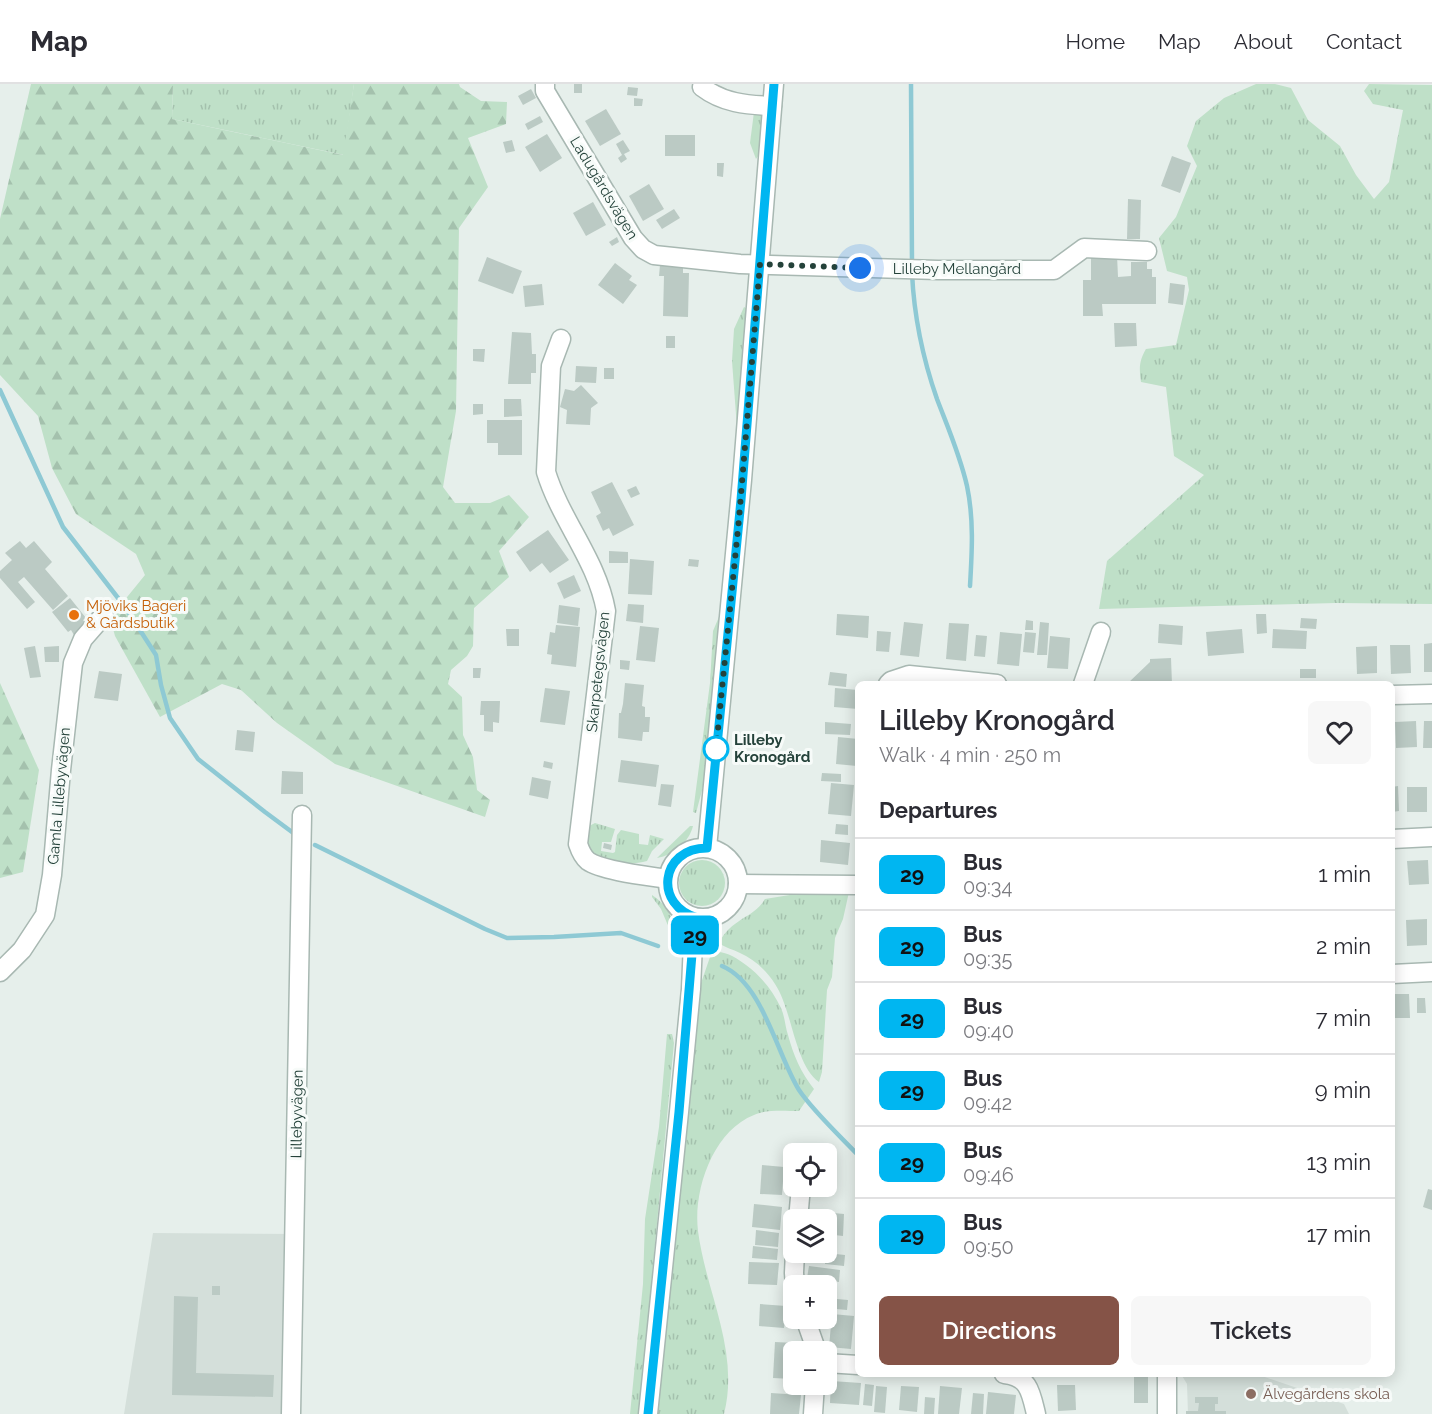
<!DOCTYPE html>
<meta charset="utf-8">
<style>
:root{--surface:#fff;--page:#f7f7f7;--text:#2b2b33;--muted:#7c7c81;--line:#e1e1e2;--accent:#855347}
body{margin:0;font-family:Raleway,sans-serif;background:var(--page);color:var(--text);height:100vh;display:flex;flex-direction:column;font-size:22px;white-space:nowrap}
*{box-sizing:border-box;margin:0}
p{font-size:20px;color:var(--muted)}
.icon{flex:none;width:33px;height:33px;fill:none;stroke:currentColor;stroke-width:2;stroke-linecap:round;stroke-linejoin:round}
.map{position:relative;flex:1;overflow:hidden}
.sheet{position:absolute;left:855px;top:597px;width:540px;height:696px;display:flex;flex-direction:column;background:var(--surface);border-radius:9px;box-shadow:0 3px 15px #0003}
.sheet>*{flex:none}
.badge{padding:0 12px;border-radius:9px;font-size:21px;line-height:39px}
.buttons{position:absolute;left:783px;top:1059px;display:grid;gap:12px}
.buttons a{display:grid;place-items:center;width:54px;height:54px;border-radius:9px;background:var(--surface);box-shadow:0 3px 15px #0003;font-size:30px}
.you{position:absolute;width:30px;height:30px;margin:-15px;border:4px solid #fff;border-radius:50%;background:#1a73e8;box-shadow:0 0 0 9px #1a73e833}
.map>.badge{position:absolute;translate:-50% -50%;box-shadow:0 0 0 3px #fff}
h2{padding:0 24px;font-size:22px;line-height:54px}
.round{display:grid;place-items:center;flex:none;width:63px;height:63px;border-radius:9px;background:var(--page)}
.overview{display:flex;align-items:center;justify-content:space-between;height:102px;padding:0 24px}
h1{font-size:28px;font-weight:600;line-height:45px}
.action{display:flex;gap:12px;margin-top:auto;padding:12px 24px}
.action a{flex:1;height:69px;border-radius:9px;background:var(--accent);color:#fff;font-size:24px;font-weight:600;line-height:69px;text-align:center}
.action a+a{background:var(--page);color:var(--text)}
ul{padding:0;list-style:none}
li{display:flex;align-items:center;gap:18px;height:72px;padding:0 24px;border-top:2px solid var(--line)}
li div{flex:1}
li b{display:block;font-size:22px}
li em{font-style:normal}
li .badge{min-width:66px;font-weight:700;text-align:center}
header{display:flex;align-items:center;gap:36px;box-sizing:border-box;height:84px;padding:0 30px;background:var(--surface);border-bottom:2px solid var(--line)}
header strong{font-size:28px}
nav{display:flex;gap:33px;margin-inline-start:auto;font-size:21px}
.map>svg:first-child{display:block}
.built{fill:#d4dfda}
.grass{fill:url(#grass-tufts)}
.forest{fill:url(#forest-firs)}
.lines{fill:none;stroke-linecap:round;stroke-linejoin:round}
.stream{stroke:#8ec9d4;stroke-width:4.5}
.building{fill:#bbcac4}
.minor-casing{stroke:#a8b8b2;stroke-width:21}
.tertiary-casing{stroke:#a8b8b2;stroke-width:21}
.minor{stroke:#fff;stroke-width:18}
.tertiary{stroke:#fff;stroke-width:18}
.line-casing{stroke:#fff;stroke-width:14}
.line{stroke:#00b6f1;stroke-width:9}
.walk{stroke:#24423a;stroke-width:6;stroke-dasharray:0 10.8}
.food-dot{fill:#e8710a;stroke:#f7fbf9;stroke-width:2}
.stop-dot{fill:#fff;stroke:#00b6f1;stroke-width:3}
.education-dot{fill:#8d6e63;stroke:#f7fbf9;stroke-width:2}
.labels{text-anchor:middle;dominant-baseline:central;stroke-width:6;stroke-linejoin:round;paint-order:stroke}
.street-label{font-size:15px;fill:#24423a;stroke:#f7fbf9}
.food-label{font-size:15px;fill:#c56008;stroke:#f7fbf9;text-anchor:start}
.stop-label{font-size:15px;font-weight:bold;fill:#24423a;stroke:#f7fbf9;text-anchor:start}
.education-label{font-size:15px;fill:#785e54;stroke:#f7fbf9;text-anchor:start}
</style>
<header>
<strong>Map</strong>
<nav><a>Home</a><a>Map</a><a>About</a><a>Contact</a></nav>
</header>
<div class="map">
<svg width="1432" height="1330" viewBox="0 0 1432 1330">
<defs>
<pattern id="grass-tufts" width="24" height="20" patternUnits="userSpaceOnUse" patternTransform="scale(1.5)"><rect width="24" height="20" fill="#bfe0c8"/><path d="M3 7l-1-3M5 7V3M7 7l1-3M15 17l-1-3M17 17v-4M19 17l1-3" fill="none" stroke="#a4c1ad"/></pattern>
<pattern id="forest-firs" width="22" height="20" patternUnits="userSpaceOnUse" patternTransform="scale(1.5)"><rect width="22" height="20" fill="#bfe0c8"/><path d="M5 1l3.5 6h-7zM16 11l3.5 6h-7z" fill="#a4c1ad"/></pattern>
</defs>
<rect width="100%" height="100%" fill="#e6efeb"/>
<!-- built -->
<g class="built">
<polygon points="153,1149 300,1150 299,1330 124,1330"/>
<polygon points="1181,1290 1256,1290 1344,1320 1349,1330 1188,1330 1187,1300"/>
</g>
<!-- grass -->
<g class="grass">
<polygon points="173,0 354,0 344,71 172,35"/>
<path d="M1256 0H1275L1291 4 1308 36 1340 62 1356 91 1374 115 1389 98 1403 26 1373 20 1364 7 1369 0 1432 1V520L1336 519 1099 525 1107 477 1204 391 1174 372 1166 303 1141 298C1139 284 1139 277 1146 265L1176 261 1189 206 1187 193 1167 187 1159 154 1176 133 1197 82 1187 62 1196 37 1224 14Z"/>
<path d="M754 28 761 30C762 43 765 65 756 75L750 59Z"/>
<polygon points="744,223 748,225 739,344 737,344 732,277 734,245"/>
<polygon points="721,528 705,695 696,729 693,728 710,599 713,547"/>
<path d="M595 739 615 745 611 758H602L601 767 613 769 615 768 617 751 621 746 639 750V760L648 761 650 751 664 755 652 767 647 777C624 784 573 777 589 742Z"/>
<path d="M690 742H693C689 758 674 771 657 774Z"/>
<circle cx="702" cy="799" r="23"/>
<path d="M808 808H849L843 835 835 854 832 893 827 906 822 988 819 998C795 982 792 925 775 900 767 887 754 875 740 869 733 865 725 864 719 859 731 834 754 834 765 815Z"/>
<path d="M652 811C666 820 673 833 677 850L675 852 672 851 661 825 652 813Z"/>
<path d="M717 868C728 868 738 875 746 881 761 892 773 907 781 924 785 933 785 942 788 951 793 970 801 989 814 1005L799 1027C785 1027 767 1025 754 1031 713 1047 693 1106 698 1147 706 1209 740 1267 724 1330H657L699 905 710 873Z"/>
<polygon points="667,950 672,950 674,959 639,1330 630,1330 643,1200 645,1135 659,1043"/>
</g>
<!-- forest -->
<g class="forest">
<polygon points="31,0 173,0 172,35 343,71 354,0 459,0 460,3 481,17 507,18 506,40 468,54 488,103 459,144 456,327 443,403 455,419 490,419 509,411 529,433 499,467 509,493 474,524 473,562 467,572 451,586 448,600 462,613 463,651 473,673 477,706 490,716 485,733 335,680 277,639 241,606 222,600 160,633 115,552 110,534 145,491 136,470 76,430 52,384 38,332 0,291 0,135"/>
<polygon points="0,599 39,686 23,788 0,794"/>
</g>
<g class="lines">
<!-- stream -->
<g class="stream">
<polyline points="911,0 912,181"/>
<path d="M912 189C914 232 923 275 937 315 948 344 960 371 967 402 974 435 972 468 970 502"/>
<polyline points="0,306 63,443 125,523 156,571 161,601 170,634 198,675 265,728 296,751"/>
<polyline points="315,761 485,845 507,854 554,853 621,849 658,862"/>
<path d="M722 882C763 899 777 971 799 1006 813 1027 840 1052 858 1071"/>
</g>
</g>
<!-- building -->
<g class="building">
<rect x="574" y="0" width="8" height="9"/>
<polygon points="628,3 638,4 637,12 627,11"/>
<polygon points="531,5 536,14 523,21 518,12"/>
<polygon points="634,14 643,15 642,22 634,22"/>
<polygon points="606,25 621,50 600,62 585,37"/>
<polygon points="540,32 543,38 528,46 525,40"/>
<polygon points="547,50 562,74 540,88 525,63"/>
<rect x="665" y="51" width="30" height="21"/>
<polygon points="512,56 515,67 506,69 503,58"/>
<polygon points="623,56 630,67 624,70 627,75 621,79 618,74 622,71 616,60"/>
<polygon points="1172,72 1191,79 1180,109 1161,102"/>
<polygon points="717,79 724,79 723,93 717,92"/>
<polygon points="649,100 664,125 643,137 629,112"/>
<polygon points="1128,115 1141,116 1140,155 1127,155"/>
<polygon points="593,118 606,141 586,152 573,129"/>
<polygon points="674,125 680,134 662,145 656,136"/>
<polygon points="617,153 619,158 612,162 609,158"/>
<polygon points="1091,171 1117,171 1118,193 1131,192 1131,178 1147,178 1147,185 1152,185 1152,193 1156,193 1156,220 1102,220 1103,232 1083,232 1083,196 1091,196"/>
<polygon points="487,173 522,187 513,210 478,197"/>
<polygon points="615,179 632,192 629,196 637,201 623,220 598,201"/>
<polygon points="660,181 683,181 683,189 689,189 688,233 663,232 664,192 659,192"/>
<polygon points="1170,199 1185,201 1183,221 1168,219"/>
<polygon points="542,200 544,221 525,223 523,202"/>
<polygon points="1114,239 1136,239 1137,262 1115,263"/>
<polygon points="512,248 531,249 532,270 536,270 536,289 531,289 531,300 508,300"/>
<rect x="666" y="252" width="9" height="12"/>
<polygon points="473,265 485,265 484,278 473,277"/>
<polygon points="576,282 597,283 596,299 575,298"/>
<rect x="604" y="284" width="10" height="11"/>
<polygon points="581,301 598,319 591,324 590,341 566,340 567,326 560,323 565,305 574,307"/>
<polygon points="504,315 521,315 522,332 504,333"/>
<polygon points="473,320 483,320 483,330 473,331"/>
<polygon points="487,336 522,336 522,371 498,371 498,359 487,359"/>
<polygon points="612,398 634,441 613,452 609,444 603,447 596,432 601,429 591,408"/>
<polygon points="636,402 640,410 631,414 627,406"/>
<polygon points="548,446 569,476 550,489 542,479 530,488 516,468"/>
<polygon points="20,457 26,464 34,457 52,478 45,485 68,512 53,526 24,493 18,498 35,518 27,525 0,494 0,487 12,476 5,469"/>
<polygon points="609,467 628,468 628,479 609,479"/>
<polygon points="630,475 654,477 652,511 628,510"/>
<polygon points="689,475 699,476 698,483 688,482"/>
<polygon points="574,491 581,507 564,515 557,499"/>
<polygon points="70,514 86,534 83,536 87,541 74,551 71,546 68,548 52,528"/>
<polygon points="628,520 644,521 643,539 626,537"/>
<polygon points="559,521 580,524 578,542 557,539"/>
<polygon points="837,530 869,532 868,554 836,551"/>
<polygon points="1256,530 1266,530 1267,549 1257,550"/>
<polygon points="1301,534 1317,535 1316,545 1300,544"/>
<polygon points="1026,536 1033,537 1033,546 1025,546"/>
<polygon points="904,538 923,540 919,573 900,571"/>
<polygon points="1040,538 1049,539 1047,571 1037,571"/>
<polygon points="949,539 969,540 966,577 946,575"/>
<polygon points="1159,540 1183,542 1182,561 1158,559"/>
<polygon points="556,541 580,543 576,583 551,580 552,571 547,570 550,548 555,549"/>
<polygon points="640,542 659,544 655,578 636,576"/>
<polygon points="506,545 519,545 519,562 507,562"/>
<polygon points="1242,545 1244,569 1208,572 1206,548"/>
<polygon points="1273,545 1307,547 1306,565 1272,564"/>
<polygon points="877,547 891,548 889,568 876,567"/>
<polygon points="1000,548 1022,550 1019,582 997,580"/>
<polygon points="1025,548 1036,549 1034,569 1023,568"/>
<polygon points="976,551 987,552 985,573 974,572"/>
<polygon points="1050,552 1070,554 1068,585 1047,584"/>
<polygon points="1432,559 1432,588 1424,588 1424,560"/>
<polygon points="1390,561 1410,561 1411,589 1391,590"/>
<polygon points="35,562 41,593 30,594 24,564"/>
<polygon points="59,562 59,578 45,578 44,563"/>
<polygon points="1377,562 1377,589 1357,590 1356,563"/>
<polygon points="1171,574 1172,600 1127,600 1150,578 1150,575"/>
<polygon points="620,576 630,577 629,586 620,585"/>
<polygon points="473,584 481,584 480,594 473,594"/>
<rect x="1300" y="585" width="16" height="9"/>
<polygon points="99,587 122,590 118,617 94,614"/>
<polygon points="830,588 847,590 846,603 828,601"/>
<polygon points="625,599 644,601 642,622 645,623 645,633 650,633 649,648 643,648 642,657 618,654 619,629 621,629 623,620"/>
<polygon points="545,604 570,607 565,641 540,638"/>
<polygon points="835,604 858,606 858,625 834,623"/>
<polygon points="481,617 500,617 499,639 493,638 493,648 484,647 484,631 480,631"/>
<polygon points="1416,637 1417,663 1396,664 1395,638"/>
<polygon points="1424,637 1432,637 1432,664 1423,664"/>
<polygon points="825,638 851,640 850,651 825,650"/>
<polygon points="237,646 255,648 253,668 235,666"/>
<polygon points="838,653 858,655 857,682 836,680"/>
<rect x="735" y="663" width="4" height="8"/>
<polygon points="621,676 659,681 656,703 618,698"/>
<polygon points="544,677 553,679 552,685 543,683"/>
<polygon points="282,687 303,688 303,710 281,710"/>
<polygon points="822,689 841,690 841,698 821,697"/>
<polygon points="532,693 551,697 548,715 529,711"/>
<polygon points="831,699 854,701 851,732 828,730"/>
<polygon points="661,700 674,701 671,723 658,721"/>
<polygon points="1398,702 1399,727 1392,728 1392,703"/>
<rect x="1407" y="703" width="20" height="25"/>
<polygon points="836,740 848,741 848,751 835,750"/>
<polygon points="821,756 850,759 848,781 820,778"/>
<polygon points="604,759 612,761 611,766 603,764"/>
<polygon points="1428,776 1429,800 1409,801 1407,777"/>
<polygon points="1427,835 1427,861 1407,862 1406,836"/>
<polygon points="1392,910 1409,910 1410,934 1392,934"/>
<polygon points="1417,914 1425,914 1426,929 1417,929"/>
<polygon points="762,1081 784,1083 782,1111 760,1110"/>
<polygon points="1428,1105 1432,1106 1432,1126 1423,1123"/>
<polygon points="754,1120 782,1123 780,1146 752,1143"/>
<polygon points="812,1127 844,1130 843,1152 826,1150 826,1136 812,1136"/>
<polygon points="756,1146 779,1149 778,1163 755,1161"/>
<polygon points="826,1155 837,1156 836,1167 826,1166"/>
<polygon points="753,1162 778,1165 777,1176 752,1174"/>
<polygon points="826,1169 845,1171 844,1182 825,1180"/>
<polygon points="749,1178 779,1179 777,1201 748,1200"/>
<polygon points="809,1182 840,1186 839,1198 807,1194"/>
<rect x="212" y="1202" width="8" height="9"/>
<polygon points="174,1212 198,1213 196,1289 274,1291 273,1313 172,1311"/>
<polygon points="826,1214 848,1216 847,1226 826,1224"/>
<polygon points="760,1220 786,1222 784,1244 759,1242"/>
<polygon points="832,1230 854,1232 851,1265 829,1263"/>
<polygon points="775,1258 794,1259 792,1295 773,1294"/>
<rect x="1134" y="1290" width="14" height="29"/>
<polygon points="831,1297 861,1299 859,1321 830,1319"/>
<polygon points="865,1300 874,1301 872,1322 863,1321"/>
<polygon points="1057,1301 1075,1301 1076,1326 1058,1327"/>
<polygon points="876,1302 887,1303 885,1329 874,1328"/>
<polygon points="901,1302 919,1303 917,1328 899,1326"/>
<polygon points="940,1302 962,1304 959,1330 938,1330"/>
<polygon points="988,1308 1016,1311 1014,1330 986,1330"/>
<polygon points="771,1309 801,1311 799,1330 770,1330"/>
<polygon points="973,1309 984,1310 983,1330 971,1330"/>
<polygon points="925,1313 935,1314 934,1330 924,1330"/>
<polygon points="1195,1313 1218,1313 1218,1320 1215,1320 1215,1327 1226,1327 1226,1330 1186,1330 1186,1327 1198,1327 1199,1319 1195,1319"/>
</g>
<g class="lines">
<!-- minor casing -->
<g class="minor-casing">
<g id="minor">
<polyline points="545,0 545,7 633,154 643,165 654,171 740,180 938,186 1054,186 1084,164 1147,167"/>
<path d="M702 3C723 19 746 21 772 22"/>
<path d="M561 255 551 282 546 388C561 437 597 476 606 527L578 760C580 766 583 773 588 777 602 787 649 792 668 795"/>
<polyline points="888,600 891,597 909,591 997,600"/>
<polyline points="1083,600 1101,548"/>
<polyline points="1392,611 1432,610"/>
<polyline points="1392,755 1432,753"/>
<polyline points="738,800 858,801"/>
<polyline points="0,888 22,866 45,831 52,791 61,686 73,579 83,555 104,531"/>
<polyline points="1392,890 1432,888"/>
<polyline points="798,1136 801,1102"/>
<polyline points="795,1202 794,1189 795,1168"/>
<polyline points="805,1234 817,1268"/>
<polyline points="826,1279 858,1281"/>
<path d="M1004 1290C1029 1292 1031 1309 1036 1330"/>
<polyline points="1167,1290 1167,1330"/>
<polyline points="291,1330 302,731"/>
<polyline points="813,1330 815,1300"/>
</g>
</g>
<!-- tertiary casing -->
<g class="tertiary-casing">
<g id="tertiary">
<circle cx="703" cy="799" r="35"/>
<polyline points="707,764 742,396 774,0"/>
<polyline points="648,1330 679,1028 691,905 693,858 698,834"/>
</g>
</g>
<!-- minor -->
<use href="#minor" class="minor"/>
<!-- tertiary -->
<use href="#tertiary" class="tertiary"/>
</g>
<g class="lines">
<!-- line casing -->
<g class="line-casing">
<path id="line" d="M648 1330 679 1028 693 858 698 834C653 822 660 764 707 764L741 416 774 0"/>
</g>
<!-- line -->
<use href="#line" class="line"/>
<!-- walk -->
<polyline class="walk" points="716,665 739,435 760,180 860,184"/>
</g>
<!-- markers -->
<circle class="food-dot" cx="74" cy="531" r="6"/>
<circle class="stop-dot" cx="716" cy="665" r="12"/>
<circle class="education-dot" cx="1251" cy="1310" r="6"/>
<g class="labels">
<!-- street labels -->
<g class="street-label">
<text transform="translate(604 104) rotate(59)">Ladugårdsvägen</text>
<text x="957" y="185">Lilleby Mellangård</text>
<text transform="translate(598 588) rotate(-84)">Skarpetegsvägen</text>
<text transform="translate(59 712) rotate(-85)">Gamla Lillebyvägen</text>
<text transform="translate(297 1030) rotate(-89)">Lillebyvägen</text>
</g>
<!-- food labels -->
<g class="food-label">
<text x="86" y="522">Mjöviks Bageri<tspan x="86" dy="17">&amp; Gårdsbutik</tspan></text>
</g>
<!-- stop labels -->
<g class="stop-label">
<text x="734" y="656">Lilleby<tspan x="734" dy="17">Kronogård</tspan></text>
</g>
<!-- education labels -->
<g class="education-label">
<text x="1263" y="1310">Älvegårdens skola</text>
</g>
</g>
</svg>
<div class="buttons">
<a><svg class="icon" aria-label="locate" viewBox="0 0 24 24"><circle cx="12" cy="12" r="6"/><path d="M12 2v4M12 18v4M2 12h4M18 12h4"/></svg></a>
<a><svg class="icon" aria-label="layers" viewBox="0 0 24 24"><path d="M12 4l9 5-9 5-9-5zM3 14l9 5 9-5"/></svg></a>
<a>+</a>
<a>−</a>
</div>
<div class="you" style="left:860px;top:184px"></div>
<b class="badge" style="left:695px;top:851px;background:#00b6f1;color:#111">29</b>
<section class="sheet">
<div class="overview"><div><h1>Lilleby Kronogård</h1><p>Walk · 4 min · 250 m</p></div><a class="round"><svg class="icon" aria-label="heart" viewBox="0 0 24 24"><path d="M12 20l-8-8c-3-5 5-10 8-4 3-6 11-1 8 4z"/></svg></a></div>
<h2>Departures</h2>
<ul>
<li><span class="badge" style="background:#00b6f1;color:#111">29</span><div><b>Bus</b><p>09:34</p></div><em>1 min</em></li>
<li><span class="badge" style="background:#00b6f1;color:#111">29</span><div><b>Bus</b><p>09:35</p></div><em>2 min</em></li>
<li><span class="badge" style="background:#00b6f1;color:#111">29</span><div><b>Bus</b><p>09:40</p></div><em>7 min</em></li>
<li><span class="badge" style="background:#00b6f1;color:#111">29</span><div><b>Bus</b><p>09:42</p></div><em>9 min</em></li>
<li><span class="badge" style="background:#00b6f1;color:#111">29</span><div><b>Bus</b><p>09:46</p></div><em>13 min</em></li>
<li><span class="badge" style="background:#00b6f1;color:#111">29</span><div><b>Bus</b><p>09:50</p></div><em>17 min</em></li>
</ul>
<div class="action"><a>Directions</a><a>Tickets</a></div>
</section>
</div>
